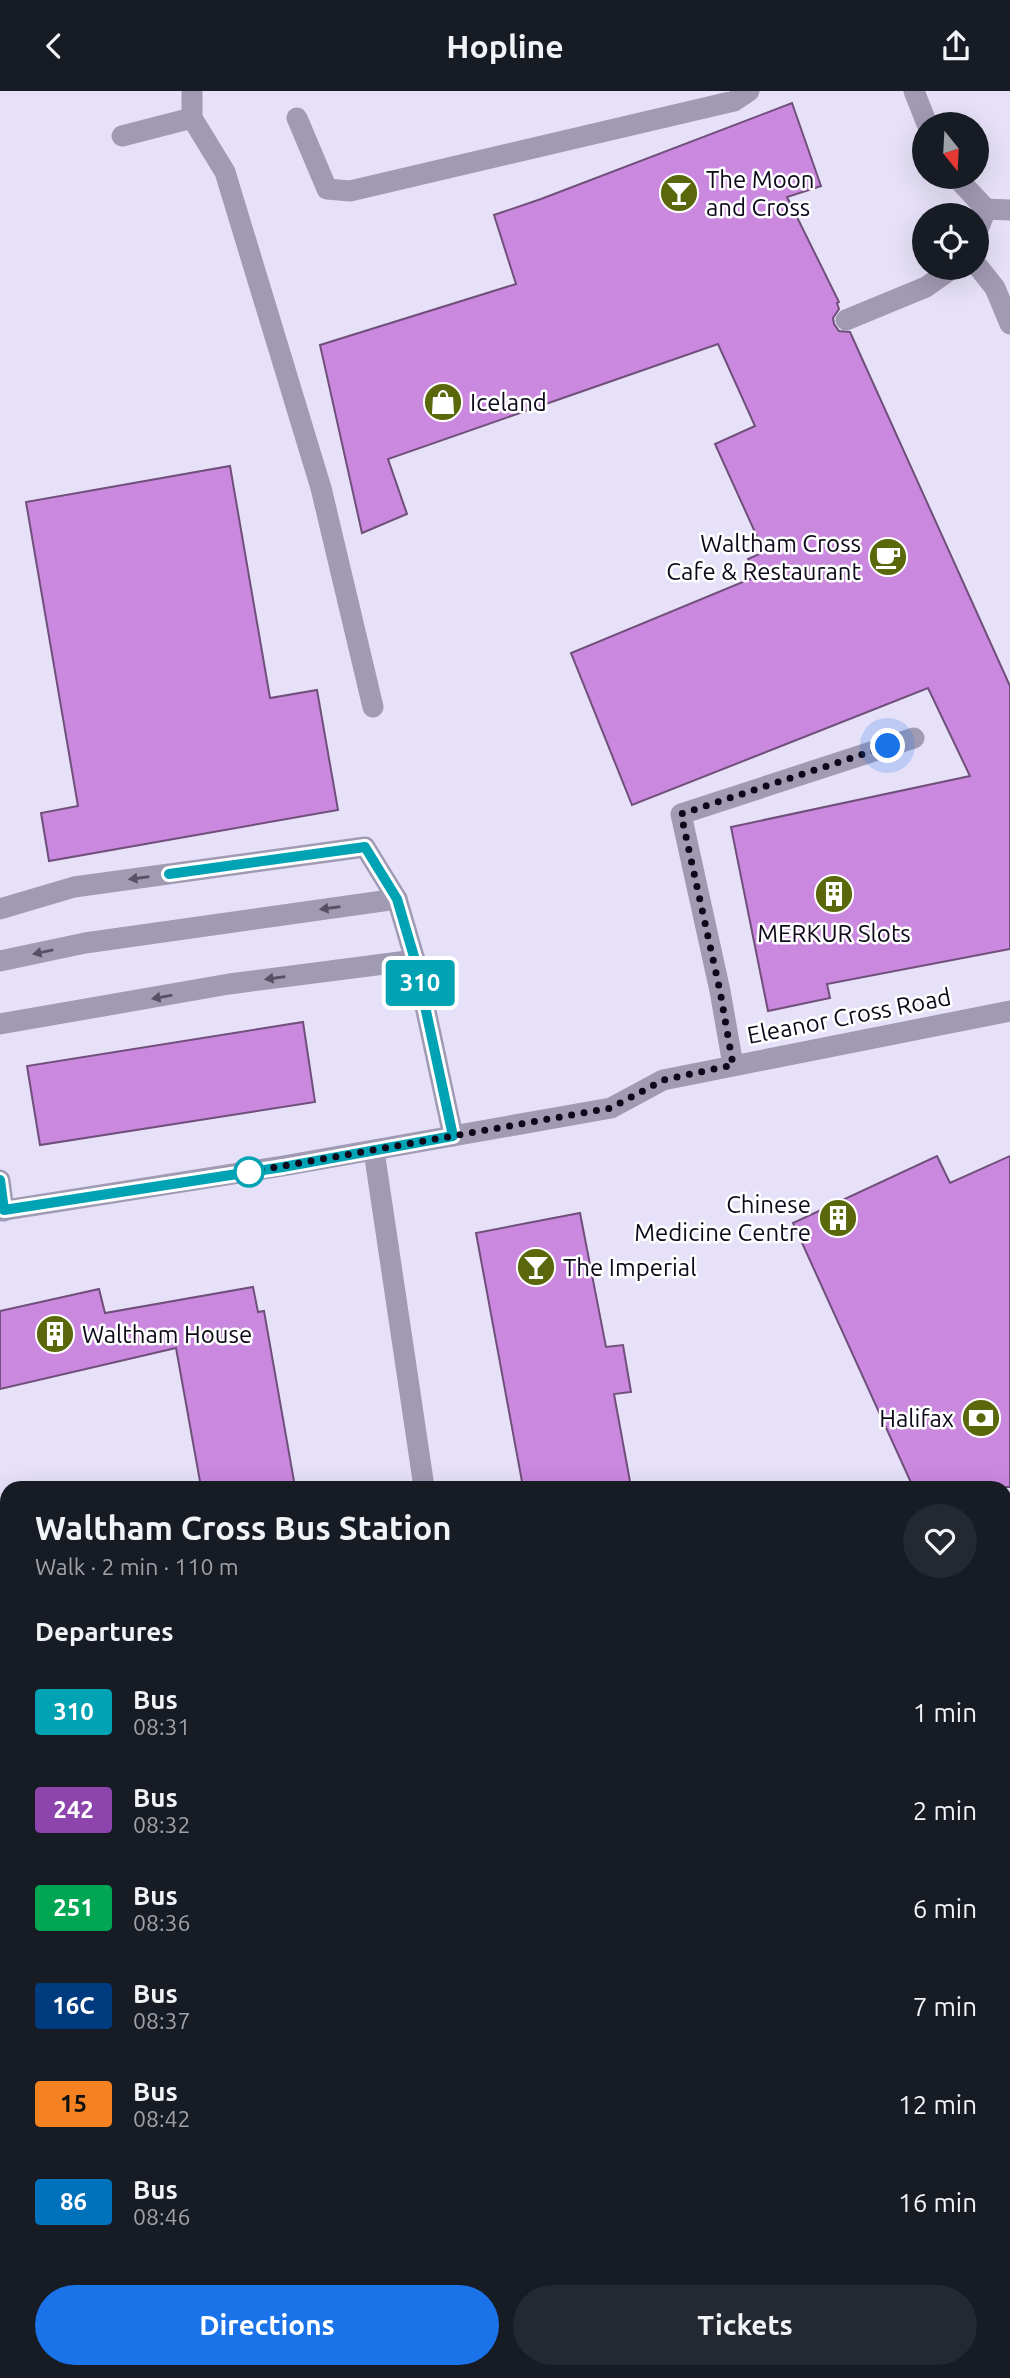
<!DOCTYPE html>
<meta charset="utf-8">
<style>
:root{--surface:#171b24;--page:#242831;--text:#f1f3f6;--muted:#9ea1a6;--accent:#1a73e8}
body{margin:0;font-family:Ubuntu,sans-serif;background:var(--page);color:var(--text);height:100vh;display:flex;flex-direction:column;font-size:26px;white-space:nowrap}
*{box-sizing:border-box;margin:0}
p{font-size:23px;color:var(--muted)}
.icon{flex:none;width:38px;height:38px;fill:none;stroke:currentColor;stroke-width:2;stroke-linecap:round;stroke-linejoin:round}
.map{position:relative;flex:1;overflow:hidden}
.sheet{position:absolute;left:0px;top:1390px;width:1012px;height:898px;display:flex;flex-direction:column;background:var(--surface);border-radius:21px 21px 0 0;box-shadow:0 7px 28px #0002}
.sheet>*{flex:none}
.badge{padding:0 14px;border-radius:5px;font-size:24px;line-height:46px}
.needle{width:46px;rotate:162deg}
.fabs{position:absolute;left:912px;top:21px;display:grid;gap:14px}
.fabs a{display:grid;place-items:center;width:77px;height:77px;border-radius:50%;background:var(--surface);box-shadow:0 7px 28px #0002;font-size:35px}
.you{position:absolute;width:35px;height:35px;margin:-18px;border:5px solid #fff;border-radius:50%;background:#1a73e8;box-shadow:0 0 0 10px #1a73e833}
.map>.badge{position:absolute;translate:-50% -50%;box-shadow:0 0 0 4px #fff}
h2{padding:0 35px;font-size:26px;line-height:63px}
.round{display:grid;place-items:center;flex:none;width:74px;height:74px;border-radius:37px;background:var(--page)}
.overview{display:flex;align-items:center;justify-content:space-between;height:119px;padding:0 35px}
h1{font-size:33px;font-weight:600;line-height:52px}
.primary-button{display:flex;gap:14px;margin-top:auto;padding:14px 35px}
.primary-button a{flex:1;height:80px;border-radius:42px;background:var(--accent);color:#fff;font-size:28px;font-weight:600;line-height:80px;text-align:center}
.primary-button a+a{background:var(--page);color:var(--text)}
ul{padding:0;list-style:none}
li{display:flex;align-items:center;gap:21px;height:98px;padding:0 35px}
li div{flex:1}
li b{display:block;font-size:26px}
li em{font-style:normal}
li .badge{min-width:77px;font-weight:700;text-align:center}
header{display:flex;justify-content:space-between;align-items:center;height:91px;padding:0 35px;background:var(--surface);font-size:32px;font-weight:600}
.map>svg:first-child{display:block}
.green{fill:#e9a26c}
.building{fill:#ca88df;stroke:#70507b;stroke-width:2}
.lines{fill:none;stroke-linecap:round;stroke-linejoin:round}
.path{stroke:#8b869b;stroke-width:4.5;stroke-dasharray:5 5;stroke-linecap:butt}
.lane{stroke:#a19ab3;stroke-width:21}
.street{stroke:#a19ab3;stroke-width:21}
.primary{stroke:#695d87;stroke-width:21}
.oneway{fill:#585166}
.line-casing{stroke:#fff;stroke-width:16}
.line{stroke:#00a3b4;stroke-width:10}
.walk{stroke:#0e081a;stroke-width:7;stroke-dasharray:0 12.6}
.stop-dot{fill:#fff;stroke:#00a3b4;stroke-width:3.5}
.labels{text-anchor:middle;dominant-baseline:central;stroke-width:5;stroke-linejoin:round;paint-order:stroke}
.poi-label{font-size:24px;fill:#0e081a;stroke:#fff;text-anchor:start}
.street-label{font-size:24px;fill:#0e081a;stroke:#fff}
</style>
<header><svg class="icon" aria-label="back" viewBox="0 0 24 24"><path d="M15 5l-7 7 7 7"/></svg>Hopline<svg class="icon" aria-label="share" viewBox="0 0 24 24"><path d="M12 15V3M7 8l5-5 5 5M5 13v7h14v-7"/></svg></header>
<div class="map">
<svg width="1010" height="2287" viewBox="0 0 1010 2287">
<rect width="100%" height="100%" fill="#e6e1f8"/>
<!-- green -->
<polygon class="green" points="0,1919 7,1948 7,2280 75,2280 76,2287 0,2287"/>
<!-- building -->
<g class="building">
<polygon points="792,12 821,95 787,106 839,211 837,212 839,218 833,227 834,233 839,240 850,241 1010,595 1010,858 827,893 830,907 768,920 731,736 970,685 928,597 632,714 571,562 755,486 748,468 764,461 715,353 755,335 718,253 388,368 407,423 362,442 320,254 516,193 494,124 541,108"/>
<polygon points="230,375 270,607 317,599 338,719 49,770 41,722 78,715 26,411"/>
<polygon points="303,931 315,1011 40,1054 27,975"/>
<polygon points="937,1065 950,1092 1010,1065 1010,1396 913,1396 793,1132"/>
<polygon points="580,1122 606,1256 623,1254 631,1301 614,1303 631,1396 523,1396 476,1142"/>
<polygon points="253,1196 258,1221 264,1220 295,1396 201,1396 176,1257 0,1298 0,1220 99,1198 105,1222"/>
</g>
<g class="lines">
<!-- path -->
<g class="path">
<polyline points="0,1836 7,1838"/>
<polyline points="1004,2227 1010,2230"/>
</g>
<!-- lane -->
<g class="lane">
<polyline points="192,0 192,27 225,81 321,397 373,616"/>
<polyline points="297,27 327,98 350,100 734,10 749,0"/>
<polyline points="122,45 192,27"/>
<polyline points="986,118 1010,119"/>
<polyline points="0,818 74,796 365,756 397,808 415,869 453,1045"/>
<polyline points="0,870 85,852 397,808"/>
<polyline points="0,933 229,893 415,869"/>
<polyline points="733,974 720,900 681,723 914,647"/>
<polyline points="374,1060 424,1396"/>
<polyline points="0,1089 4,1120"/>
</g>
<!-- street -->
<g class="street">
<polyline points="914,0 927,33"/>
<polyline points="956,86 986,118 976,144"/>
<polyline points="976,173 995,197 1010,233"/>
<polyline points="846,229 926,196 953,177"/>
<polyline points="0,1120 283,1075 611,1017 663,989 1010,920"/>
</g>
<!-- primary -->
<g class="primary">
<polyline points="0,1696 7,1698"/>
<polyline points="0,1770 7,1772"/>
<polyline points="1004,2089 1010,2092"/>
<polyline points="1004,2172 1010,2175"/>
</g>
</g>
<!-- one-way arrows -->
<defs><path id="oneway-solid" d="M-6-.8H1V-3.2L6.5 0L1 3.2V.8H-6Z" transform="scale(1.75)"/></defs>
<g class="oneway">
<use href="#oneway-solid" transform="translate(139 787) rotate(172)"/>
<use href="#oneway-solid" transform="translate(330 817) rotate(172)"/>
<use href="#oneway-solid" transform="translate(43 861) rotate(168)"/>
<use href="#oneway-solid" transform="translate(275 887) rotate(172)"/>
<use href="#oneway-solid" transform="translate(162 906) rotate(170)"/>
</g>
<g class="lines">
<!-- line casing -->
<g class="line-casing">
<polyline id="line" points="0,1089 4,1119 283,1076 453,1045 415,869 397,808 365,756 169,783"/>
</g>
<!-- line -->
<use href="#line" class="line"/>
<!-- walk -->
<polyline class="walk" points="249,1081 611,1017 663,989 733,974 720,900 681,723 888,655"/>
</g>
<!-- icons -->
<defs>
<g id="bar-disc" transform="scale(2.0125)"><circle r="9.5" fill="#5b670b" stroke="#fff"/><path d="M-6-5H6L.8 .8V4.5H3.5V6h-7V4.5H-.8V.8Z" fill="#fff"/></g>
<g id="shop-disc" transform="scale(2.0125)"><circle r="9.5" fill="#5b670b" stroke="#fff"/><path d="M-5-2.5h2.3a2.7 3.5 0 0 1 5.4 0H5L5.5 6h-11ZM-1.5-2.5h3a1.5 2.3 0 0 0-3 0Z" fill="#fff"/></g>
<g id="cafe-disc" transform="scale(2.0125)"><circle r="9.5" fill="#5b670b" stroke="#fff"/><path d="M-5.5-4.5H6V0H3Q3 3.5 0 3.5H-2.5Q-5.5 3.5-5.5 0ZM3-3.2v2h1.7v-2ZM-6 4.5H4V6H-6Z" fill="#fff"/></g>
<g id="building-disc" transform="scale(2.0125)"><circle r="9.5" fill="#5b670b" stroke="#fff"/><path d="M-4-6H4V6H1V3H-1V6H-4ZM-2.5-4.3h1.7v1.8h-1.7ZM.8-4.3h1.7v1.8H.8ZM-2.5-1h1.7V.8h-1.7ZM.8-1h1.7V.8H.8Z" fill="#fff"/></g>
<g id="bank-disc" transform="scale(2.0125)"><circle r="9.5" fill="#5b670b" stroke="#fff"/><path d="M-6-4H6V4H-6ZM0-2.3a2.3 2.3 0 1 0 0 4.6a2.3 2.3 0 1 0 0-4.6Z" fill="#fff"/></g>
</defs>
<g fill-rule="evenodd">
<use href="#bar-disc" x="679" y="102"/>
<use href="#shop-disc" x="443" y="311"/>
<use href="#cafe-disc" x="888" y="466"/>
<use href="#building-disc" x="834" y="803"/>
<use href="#building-disc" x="838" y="1127"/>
<use href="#bar-disc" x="536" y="1176"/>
<use href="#building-disc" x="55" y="1243"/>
<use href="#bank-disc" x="981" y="1327"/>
</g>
<!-- markers -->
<circle class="stop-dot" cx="249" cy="1081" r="14"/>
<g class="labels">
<!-- poi labels -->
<g class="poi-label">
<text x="706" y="88">The Moon<tspan x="706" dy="28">and Cross</tspan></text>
<text x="470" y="311">Iceland</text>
<text x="861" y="452" text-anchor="end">Waltham Cross<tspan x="861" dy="28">Cafe &amp; Restaurant</tspan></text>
<text x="834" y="842" text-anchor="middle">MERKUR Slots</text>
<text x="811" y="1113" text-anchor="end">Chinese<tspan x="811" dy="28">Medicine Centre</tspan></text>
<text x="563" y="1176">The Imperial</text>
<text x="82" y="1243">Waltham House</text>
<text x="954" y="1327" text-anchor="end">Halifax</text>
</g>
<!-- street labels -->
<g class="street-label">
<text transform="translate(849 925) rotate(-11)">Eleanor Cross Road</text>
</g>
</g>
</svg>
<div class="fabs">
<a><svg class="needle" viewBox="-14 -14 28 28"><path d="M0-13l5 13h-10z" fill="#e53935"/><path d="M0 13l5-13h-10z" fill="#9ea1a6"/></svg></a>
<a><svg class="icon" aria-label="locate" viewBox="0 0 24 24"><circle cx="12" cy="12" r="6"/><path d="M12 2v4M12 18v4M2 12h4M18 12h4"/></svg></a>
</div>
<div class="you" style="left:888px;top:655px"></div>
<b class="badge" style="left:420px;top:892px;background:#00a3b4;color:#fff">310</b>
<section class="sheet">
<div class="overview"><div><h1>Waltham Cross Bus Station</h1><p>Walk · 2 min · 110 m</p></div><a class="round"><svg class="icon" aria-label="heart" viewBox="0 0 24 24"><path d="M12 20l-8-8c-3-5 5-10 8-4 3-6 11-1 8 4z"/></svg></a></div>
<h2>Departures</h2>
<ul>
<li><span class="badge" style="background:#00a3b4;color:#fff">310</span><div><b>Bus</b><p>08:31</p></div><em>1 min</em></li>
<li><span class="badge" style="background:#8e44ad;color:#fff">242</span><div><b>Bus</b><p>08:32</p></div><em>2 min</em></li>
<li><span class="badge" style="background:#00a651;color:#fff">251</span><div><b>Bus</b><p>08:36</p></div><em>6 min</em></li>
<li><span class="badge" style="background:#003b80;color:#fff">16C</span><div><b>Bus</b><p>08:37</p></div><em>7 min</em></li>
<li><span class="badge" style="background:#f58220;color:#111">15</span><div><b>Bus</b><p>08:42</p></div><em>12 min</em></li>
<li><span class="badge" style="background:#0072bc;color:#fff">86</span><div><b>Bus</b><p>08:46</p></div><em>16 min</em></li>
</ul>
<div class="primary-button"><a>Directions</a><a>Tickets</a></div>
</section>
</div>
